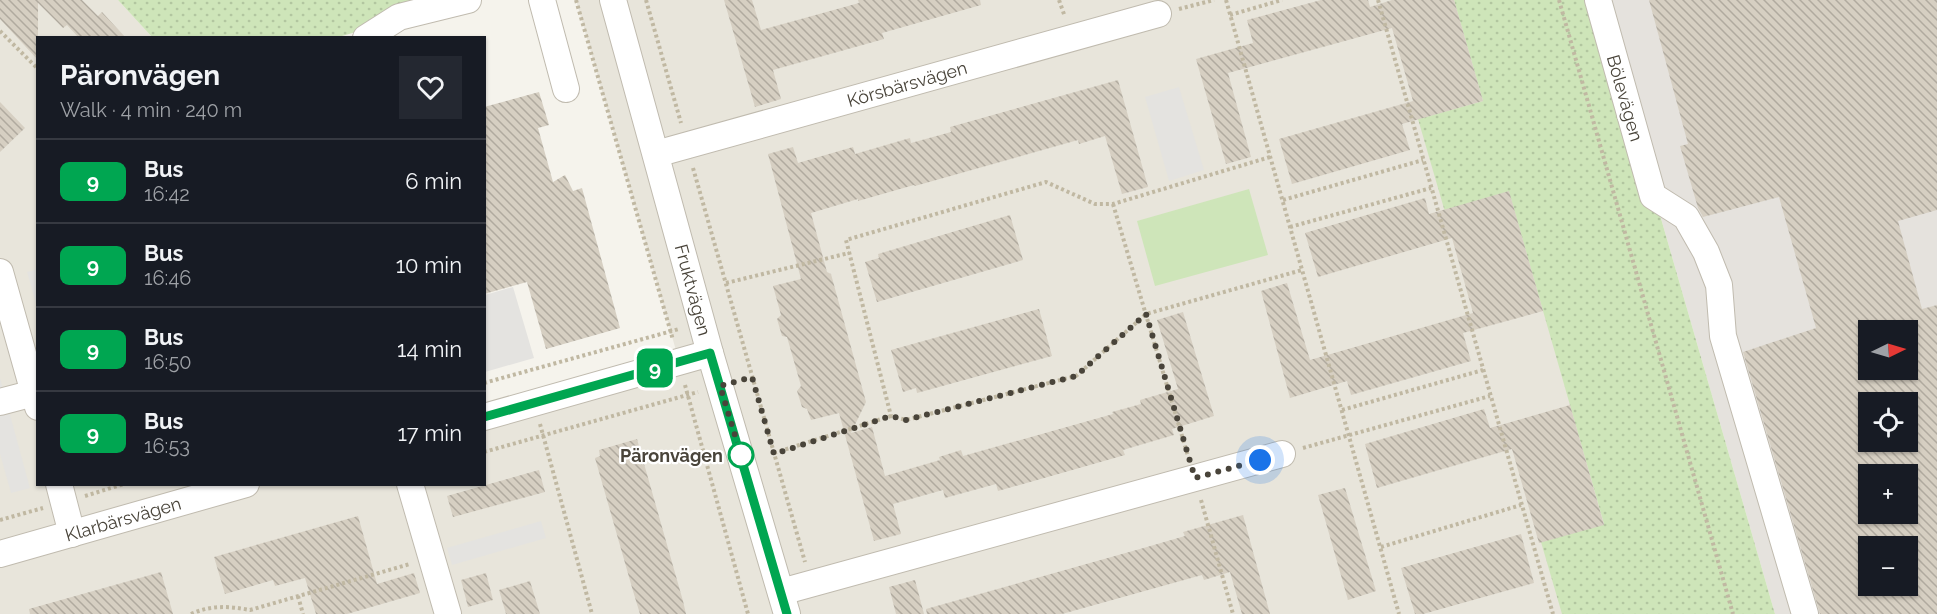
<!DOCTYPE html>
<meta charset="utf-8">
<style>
:root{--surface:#171b24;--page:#242831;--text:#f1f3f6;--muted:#9ea1a6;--line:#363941}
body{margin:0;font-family:Raleway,sans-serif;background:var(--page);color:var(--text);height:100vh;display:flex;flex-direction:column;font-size:22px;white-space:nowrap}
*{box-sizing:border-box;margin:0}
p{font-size:20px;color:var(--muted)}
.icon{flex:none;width:33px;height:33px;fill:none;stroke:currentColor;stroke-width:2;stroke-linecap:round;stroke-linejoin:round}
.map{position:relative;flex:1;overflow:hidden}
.sheet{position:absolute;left:36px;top:36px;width:450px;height:450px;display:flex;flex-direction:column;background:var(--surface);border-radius:0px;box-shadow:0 2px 4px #0004}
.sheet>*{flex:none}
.badge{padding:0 12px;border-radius:9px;font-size:21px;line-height:39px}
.needle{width:39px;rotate:85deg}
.fabs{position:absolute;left:1858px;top:320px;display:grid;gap:12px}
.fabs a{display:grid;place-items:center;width:60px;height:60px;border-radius:0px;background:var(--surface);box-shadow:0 2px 4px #0004;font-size:30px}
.you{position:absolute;width:30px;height:30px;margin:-15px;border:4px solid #fff;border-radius:50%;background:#1a73e8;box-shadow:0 0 0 9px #1a73e833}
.map>.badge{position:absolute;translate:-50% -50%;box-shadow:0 0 0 3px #fff}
.round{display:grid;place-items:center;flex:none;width:63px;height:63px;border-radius:0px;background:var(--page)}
.overview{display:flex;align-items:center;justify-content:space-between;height:102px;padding:0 24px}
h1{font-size:28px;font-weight:700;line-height:45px}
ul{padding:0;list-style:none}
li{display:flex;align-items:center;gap:18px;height:84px;padding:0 24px;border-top:2px solid var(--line)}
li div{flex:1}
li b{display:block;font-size:22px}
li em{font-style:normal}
li .badge{min-width:66px;font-weight:700;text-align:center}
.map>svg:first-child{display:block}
.residential{fill:#e8e5db}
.industrial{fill:#e5e2dd;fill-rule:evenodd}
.grass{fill:url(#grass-dots)}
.park{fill:#cee5b9}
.parking{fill:#e4e3e0}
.building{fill:url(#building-back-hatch);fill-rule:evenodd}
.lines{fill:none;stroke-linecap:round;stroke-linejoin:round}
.minor-casing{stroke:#c0bbaf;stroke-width:28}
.path{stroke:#c0b8a2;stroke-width:4;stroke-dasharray:3 3;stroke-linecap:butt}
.minor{stroke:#fff;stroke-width:26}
.line-casing{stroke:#fff;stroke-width:14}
.line{stroke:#00a651;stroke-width:9}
.walk{stroke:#49443a;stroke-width:6;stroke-dasharray:0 10.8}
.stop-dot{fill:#fff;stroke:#00a651;stroke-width:3}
.labels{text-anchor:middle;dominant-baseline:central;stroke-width:4.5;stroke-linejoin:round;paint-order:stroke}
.street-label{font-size:18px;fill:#49443a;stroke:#fff}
.stop-label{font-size:18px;font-weight:bold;fill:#49443a;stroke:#fff;text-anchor:end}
</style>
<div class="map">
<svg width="1937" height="614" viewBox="0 0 1937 614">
<defs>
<pattern id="grass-dots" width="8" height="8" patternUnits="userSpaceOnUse" patternTransform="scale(1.5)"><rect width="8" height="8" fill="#cee5b9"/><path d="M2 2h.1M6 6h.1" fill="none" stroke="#b2c6a0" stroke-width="1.8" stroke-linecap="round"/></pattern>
<pattern id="building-back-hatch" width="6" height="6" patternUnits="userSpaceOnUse" patternTransform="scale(1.5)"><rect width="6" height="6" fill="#d6cfc2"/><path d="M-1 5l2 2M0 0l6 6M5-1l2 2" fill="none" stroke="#b0aa9f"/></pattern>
</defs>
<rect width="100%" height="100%" fill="#f5f3ec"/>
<!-- residential -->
<polygon class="residential" points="0,0 118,0 152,37 38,38 38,484 484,484 485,417 679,361 576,0 1507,0 1680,614 0,614"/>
<!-- industrial -->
<path class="industrial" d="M1598 0H1937V614H1775ZM1869 330H1908V369H1869ZM1869 402H1908V441H1869ZM1869 474H1908V513H1869ZM1869 546H1908V585H1869Z"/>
<!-- grass -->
<g class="grass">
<polygon points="118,0 468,0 335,38 152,37"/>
<polygon points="1454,0 1598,0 1775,614 1562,614 1541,542 1604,524 1509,192 1445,212 1418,119 1483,101"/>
</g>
<!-- park -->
<polygon class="park" points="1249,189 1268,255 1155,286 1137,221"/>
<!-- parking -->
<g class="parking">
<polygon points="1179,87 1204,170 1169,181 1145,97"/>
<polygon points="37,269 38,269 37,307 27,272"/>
<polygon points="513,287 534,358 485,372 485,295"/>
<polygon points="0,378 30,488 11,493 0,454"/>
<polygon points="541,521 546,538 452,565 447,548"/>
</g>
<!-- building -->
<g class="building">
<polygon points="0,0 82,0 98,16 102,12 126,38 79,38 67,25 63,28 38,3 38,60 0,19"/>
<polygon points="724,0 752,0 761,30 859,3 858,0 980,0 981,5 882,33 884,39 773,70 781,99 755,107"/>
<polygon points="1321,0 1368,0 1370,7 1392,0 1454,0 1483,101 1402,124 1410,150 1292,184 1279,139 1413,101 1392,28 1228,73 1251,157 1226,164 1196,59 1253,43 1247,20"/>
<path d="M1649 0H1937V210L1898 221 1922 309 1937 305V614H1820L1743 352 1816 328 1779 197 1703 217 1698 208 1680 146 1688 144ZM1869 330H1908V369H1869ZM1869 402H1908V441H1869ZM1869 474H1908V513H1869ZM1869 546H1908V585H1869Z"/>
<polygon points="1118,80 1148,187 1122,194 1105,136 1079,144 1078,140 915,186 914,185 858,201 858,199 811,213 827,272 831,274 866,402 851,433 872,427 885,476 940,460 939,457 961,450 963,456 1113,414 1112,412 1141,404 1140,400 1178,389 1157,320 1183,312 1214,416 1172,429 1174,435 1123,450 1125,455 998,491 996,484 945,498 943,490 893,504 901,534 874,541 839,413 811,420 807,409 802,407 797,391 801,386 787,337 782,336 777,319 781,315 773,286 801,279 768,154 793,147 798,163 853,147 855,154 910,138 911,143 951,132 950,127"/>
<polygon points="539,92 549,125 538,128 553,182 565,175 573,191 582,188 620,328 546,349 527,282 484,294 484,107"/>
<polygon points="0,102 25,128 0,152"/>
<polygon points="1509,191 1543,311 1463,333 1471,361 1351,395 1347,381 1290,398 1261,291 1287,283 1310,360 1473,313 1452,238 1318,277 1305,233 1425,198 1429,214"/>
<polygon points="1010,215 1023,260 877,302 865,262 879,258 878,254"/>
<polygon points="1039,309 1052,356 917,393 916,388 903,392 891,350"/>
<polygon points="1570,405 1604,525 1539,543 1512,449 1377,488 1365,444 1484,409 1490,428"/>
<polygon points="637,439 683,601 686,614 640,614 633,591 595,458 600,456 599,450"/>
<polygon points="539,470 545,492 453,517 447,496"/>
<polygon points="1345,488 1376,591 1348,600 1318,495"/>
<polygon points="1243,515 1270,614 1242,614 1230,572 1204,580 1202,575 1062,614 927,614 926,609 1147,547 1185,536 1183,532"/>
<polygon points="358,516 377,584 414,573 420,593 347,614 316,614 305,578 275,586 273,580 225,594 214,557"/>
<polygon points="1521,534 1534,583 1423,614 1415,614 1401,568"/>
<polygon points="161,572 173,614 30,614 29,609"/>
<polygon points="486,573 493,600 468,607 461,580"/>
<polygon points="915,580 924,614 896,614 889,587"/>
<polygon points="530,581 540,614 506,614 499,590"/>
</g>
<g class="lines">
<!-- minor casing -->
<g class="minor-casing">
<g id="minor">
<polyline points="542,0 566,89"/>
<polyline points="613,0 710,353 787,614"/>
<polyline points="1598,0 1653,196 1686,217 1706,252 1719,285 1723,336 1805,614"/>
<polyline points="366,38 399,17 468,0"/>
<polyline points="656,154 1158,14"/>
<polyline points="0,272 38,407"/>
<polyline points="0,402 34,393"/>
<polyline points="484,417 710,353"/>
<polyline points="59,484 72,534"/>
<polyline points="410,484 448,614"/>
<polyline points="0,554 246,484"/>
<polyline points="781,592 1282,454"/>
</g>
</g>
<!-- path -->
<g class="path">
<polyline points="576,0 673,340"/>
<polyline points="646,0 681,123"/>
<polyline points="1059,0 1065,17"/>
<polyline points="1226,0 1399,614"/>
<polyline points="1378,0 1553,614"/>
<polyline points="1559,0 1733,614"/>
<polyline points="1179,9 1214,0"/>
<polyline points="1230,15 1282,0"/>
<polyline points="0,31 38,69"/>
<polyline points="1270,157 1113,204 1095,204 1046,182 846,240 891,416 906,420 1076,376 1146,314 1302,270"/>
<polyline points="693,168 805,562"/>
<polyline points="1283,200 1423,160"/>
<polyline points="1113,204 1188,456"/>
<polyline points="1290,227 1431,188"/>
<polyline points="726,283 849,253"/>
<polyline points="484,383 679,329"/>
<polyline points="685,385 748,614"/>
<polyline points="1342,410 1483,370"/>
<polyline points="540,424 592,614"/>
<polyline points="1303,448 1490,396"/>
<polyline points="484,452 698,392"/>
<polyline points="774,453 891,416"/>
<polyline points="85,496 124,484"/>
<polyline points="1201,500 1233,614"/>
<polyline points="0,520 43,508"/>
<polyline points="1381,547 1521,505"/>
<polyline points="298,596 303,614"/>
<path d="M191 614C211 605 229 606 250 610L410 564"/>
</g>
<!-- minor -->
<use href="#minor" class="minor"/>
</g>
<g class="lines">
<!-- line casing -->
<g class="line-casing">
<polyline id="line" points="484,417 710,353 787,614"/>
</g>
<!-- line -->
<use href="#line" class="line"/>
<!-- walk -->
<polyline class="walk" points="741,455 720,386 752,377 774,454 891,416 906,420 1076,376 1146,314 1195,478 1260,460"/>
</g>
<!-- markers -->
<circle class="stop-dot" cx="741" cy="455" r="12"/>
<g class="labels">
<!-- street labels -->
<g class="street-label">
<text transform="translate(907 84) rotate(-16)">Körsbärsvägen</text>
<text transform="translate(1625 98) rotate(74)">Bölevägen</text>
<text transform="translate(693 290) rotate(75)">Fruktvägen</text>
<text transform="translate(123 519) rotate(-16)">Klarbärsvägen</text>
</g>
<!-- stop labels -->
<g class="stop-label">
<text x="723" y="455">Päronvägen</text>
</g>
</g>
</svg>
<div class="fabs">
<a><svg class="needle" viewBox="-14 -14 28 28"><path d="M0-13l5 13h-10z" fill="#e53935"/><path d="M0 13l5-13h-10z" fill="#9ea1a6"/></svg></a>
<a><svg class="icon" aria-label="locate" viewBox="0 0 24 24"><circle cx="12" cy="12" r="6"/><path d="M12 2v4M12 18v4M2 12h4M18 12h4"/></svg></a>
<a>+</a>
<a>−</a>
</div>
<div class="you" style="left:1260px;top:460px"></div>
<b class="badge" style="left:655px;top:368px;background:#00a651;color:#fff">9</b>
<section class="sheet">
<div class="overview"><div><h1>Päronvägen</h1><p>Walk · 4 min · 240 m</p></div><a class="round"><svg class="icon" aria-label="heart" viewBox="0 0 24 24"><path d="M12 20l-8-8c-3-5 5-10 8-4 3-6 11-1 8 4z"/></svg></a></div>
<ul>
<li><span class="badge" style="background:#00a651;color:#fff">9</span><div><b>Bus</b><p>16:42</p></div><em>6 min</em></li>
<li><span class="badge" style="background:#00a651;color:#fff">9</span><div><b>Bus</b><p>16:46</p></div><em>10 min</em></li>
<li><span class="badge" style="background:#00a651;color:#fff">9</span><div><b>Bus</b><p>16:50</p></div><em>14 min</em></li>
<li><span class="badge" style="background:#00a651;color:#fff">9</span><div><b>Bus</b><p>16:53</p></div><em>17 min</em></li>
</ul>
</section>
</div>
